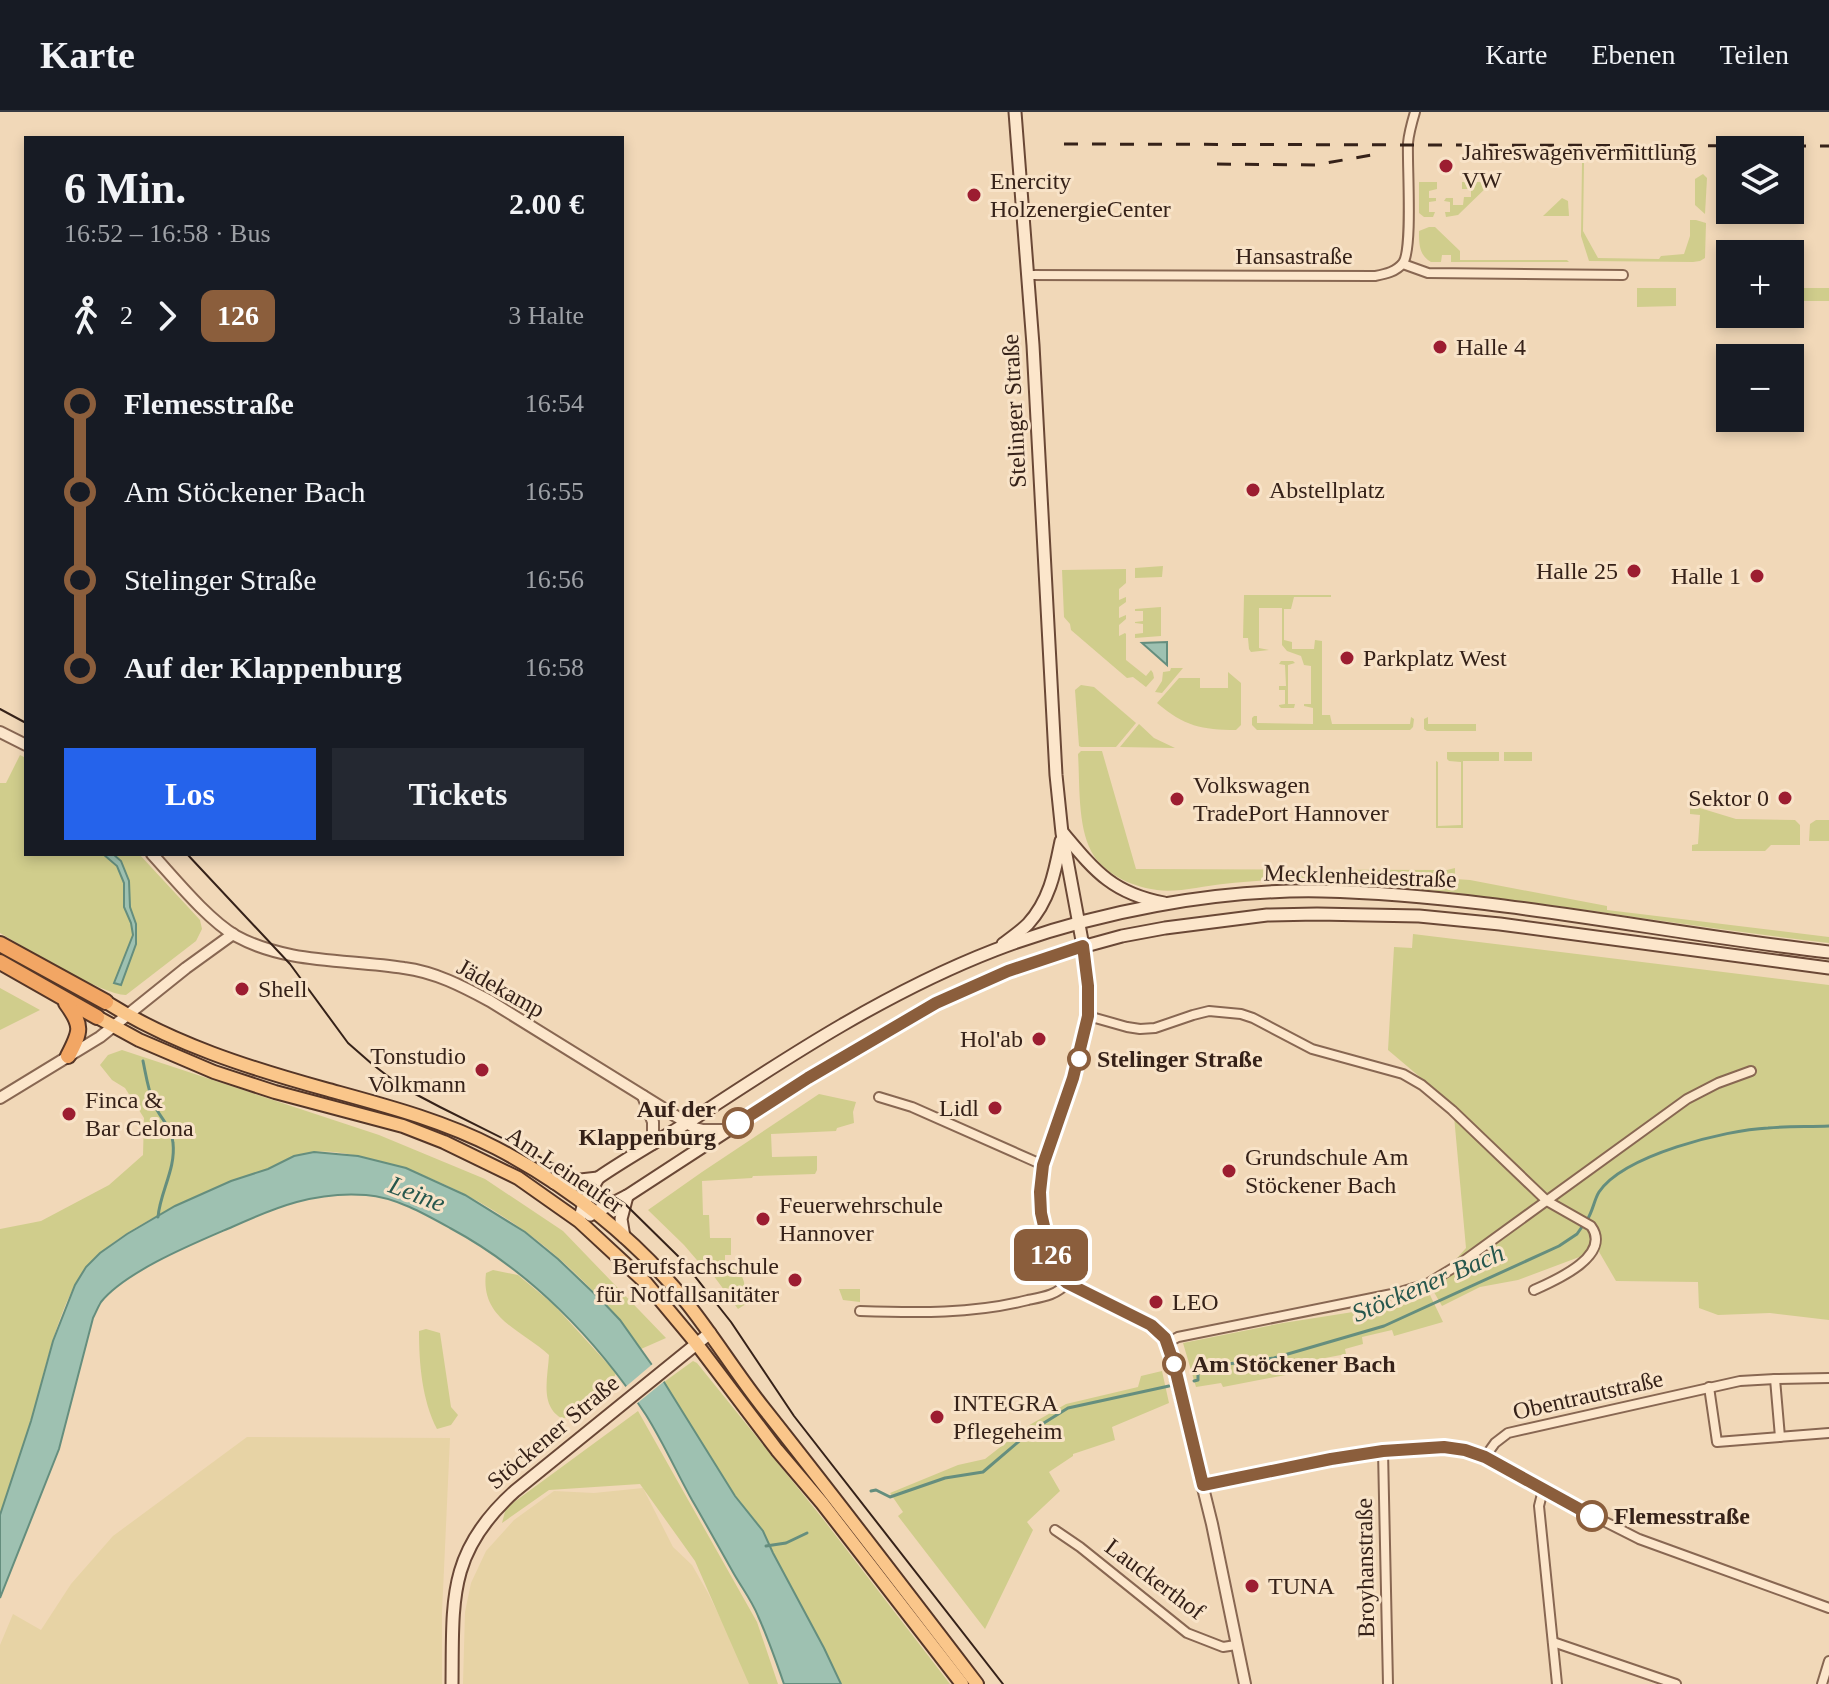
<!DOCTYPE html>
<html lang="de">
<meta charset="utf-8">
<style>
:root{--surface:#171b24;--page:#242831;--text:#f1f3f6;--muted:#9ea1a6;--line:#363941;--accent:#2563eb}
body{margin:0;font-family:"Times New Roman",serif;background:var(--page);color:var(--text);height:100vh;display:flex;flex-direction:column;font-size:30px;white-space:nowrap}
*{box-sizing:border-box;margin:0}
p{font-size:26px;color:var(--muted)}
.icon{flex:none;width:44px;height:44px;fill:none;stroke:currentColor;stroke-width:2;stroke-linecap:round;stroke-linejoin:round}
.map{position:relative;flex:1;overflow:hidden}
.drawer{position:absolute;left:24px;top:24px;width:600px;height:720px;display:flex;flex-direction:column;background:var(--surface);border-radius:0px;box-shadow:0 4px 12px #0003}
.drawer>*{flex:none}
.badge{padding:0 16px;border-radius:12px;font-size:28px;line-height:52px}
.buttons{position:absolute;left:1716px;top:24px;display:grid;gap:16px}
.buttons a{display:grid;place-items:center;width:88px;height:88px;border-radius:0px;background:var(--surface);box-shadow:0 4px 12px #0003;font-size:40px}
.map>.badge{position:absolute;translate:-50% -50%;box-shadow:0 0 0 4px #fff}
.legs{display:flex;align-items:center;gap:12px;height:88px;padding:0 40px;font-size:26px}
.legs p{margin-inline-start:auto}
.headline{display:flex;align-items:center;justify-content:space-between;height:136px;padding:0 40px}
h1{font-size:44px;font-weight:600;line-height:60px}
.primary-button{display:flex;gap:16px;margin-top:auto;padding:16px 40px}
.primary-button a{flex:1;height:92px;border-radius:0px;background:var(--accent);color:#fff;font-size:32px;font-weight:600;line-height:92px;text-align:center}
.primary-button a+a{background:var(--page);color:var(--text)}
ul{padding:0 40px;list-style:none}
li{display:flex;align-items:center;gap:28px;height:88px;font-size:30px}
li i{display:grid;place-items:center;width:12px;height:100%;margin:0 10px;background:currentColor}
li i::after{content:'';width:20px;height:20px;margin:-10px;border:6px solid;border-radius:50%;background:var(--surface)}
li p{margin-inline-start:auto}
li:first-child i{background:linear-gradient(#0000 50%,currentColor 0)}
li:last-child i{background:linear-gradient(currentColor 50%,#0000 0)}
header{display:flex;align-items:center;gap:48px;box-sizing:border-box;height:112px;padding:0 40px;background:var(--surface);border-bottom:2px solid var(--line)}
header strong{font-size:38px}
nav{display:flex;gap:44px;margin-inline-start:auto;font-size:28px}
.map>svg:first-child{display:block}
.farmland{fill:#e7d3a5}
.green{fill:#d0cd8c}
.water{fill:#9ec1b1;stroke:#658e7e;stroke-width:2}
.pier{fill:#f1d8b8}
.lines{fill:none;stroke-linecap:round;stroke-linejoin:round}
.stream{stroke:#658e7e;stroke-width:3}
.minor-casing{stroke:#886752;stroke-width:12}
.tertiary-casing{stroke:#886752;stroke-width:14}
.secondary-casing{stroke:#6a4836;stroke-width:15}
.primary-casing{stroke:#553627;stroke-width:16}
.trunk-casing{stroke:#553627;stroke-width:18}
.minor{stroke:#fce6cb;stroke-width:8}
.tertiary{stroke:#fce6cb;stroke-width:10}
.secondary{stroke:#fce6cb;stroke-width:11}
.primary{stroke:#fac68a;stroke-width:12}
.trunk{stroke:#f2a664;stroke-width:14}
.tram{stroke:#362219;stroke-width:2}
.rail{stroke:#362219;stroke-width:3;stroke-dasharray:14 14;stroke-linecap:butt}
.line-1-casing{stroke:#fff;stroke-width:18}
.line-1{stroke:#8b5e3c;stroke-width:12}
.poi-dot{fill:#9c1d31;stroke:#f8e3c8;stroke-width:3}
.stop-1-dot{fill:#fff;stroke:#8b5e3c;stroke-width:4}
.labels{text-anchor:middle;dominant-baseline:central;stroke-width:6;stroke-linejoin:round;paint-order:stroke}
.poi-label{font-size:24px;fill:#362219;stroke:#f8e3c8;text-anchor:start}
.street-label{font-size:24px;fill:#362219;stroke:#f8e3c8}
.stop-label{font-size:24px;font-weight:bold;fill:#362219;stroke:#f8e3c8;text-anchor:start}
.water-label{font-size:26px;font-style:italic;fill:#26574d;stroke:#f8e3c8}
</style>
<header>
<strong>Karte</strong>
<nav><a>Karte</a><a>Ebenen</a><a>Teilen</a></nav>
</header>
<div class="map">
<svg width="1829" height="1572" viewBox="0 0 1829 1572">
<rect width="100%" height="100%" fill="#f1d8b8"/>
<!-- farmland -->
<g class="farmland">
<polygon points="247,1325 450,1326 442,1501 442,1572 0,1572 0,1533 13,1502 41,1518 71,1472 113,1424"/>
<polygon points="643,1376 673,1435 692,1453 708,1481 753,1572 463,1572 465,1500 471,1471 486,1439 514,1408 554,1379 594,1381"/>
</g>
<!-- green -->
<g class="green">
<polygon points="1582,51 1584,51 1583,119 1598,146 1659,147 1661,144 1684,142 1690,124 1690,108 1696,108 1706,111 1705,146 1700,149 1693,150 1589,149 1581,124"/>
<polygon points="1703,62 1707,66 1705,102 1695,93 1695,67"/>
<polygon points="1419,70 1437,70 1437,77 1429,79 1429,86 1436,86 1436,89 1429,90 1429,100 1435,100 1433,105 1424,105 1419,101"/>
<polygon points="1462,70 1492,70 1458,103 1446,105 1445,100 1450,100 1450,90 1444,89 1446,86 1453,86 1453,93 1463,93 1464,85 1471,85 1471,77 1462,77"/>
<polygon points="1562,86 1568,89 1569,104 1543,104"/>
<path d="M1429 115H1435L1460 139V148H1567L1569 150H1451V143H1442L1441 150H1431C1419 143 1419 132 1419 119Z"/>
<polygon points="1637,176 1676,176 1676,194 1637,195"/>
<polygon points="1796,176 1829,176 1829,189 1790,189 1790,181"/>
<polygon points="1163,454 1162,465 1135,466 1135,456"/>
<polygon points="1126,457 1126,471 1119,477 1119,488 1126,485 1126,490 1119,495 1119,506 1126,503 1126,507 1119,513 1119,524 1125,521 1126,522 1126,548 1146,564 1151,558 1153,561 1154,566 1146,575 1133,565 1127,566 1071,518 1070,512 1064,505 1062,458"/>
<polygon points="1244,483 1331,483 1331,485 1294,485 1291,497 1284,497 1284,528 1292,530 1292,537 1314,537 1315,528 1322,529 1322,603 1330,603 1332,612 1410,612 1411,605 1414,607 1413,615 1410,618 1257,618 1252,613 1252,606 1254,604 1257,604 1257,611 1313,612 1313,596 1304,594 1304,592 1311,592 1311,554 1304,553 1301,544 1287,539 1282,533 1282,496 1259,496 1259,536 1269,538 1251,540 1249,537 1248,526 1243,526"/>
<polygon points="1161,495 1161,524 1135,526 1135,522 1143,521 1143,512 1135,511 1135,510 1143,509 1143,499 1135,499 1135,497"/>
<polygon points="1281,549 1293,549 1295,551 1288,553 1288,592 1295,592 1294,596 1281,596 1279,594 1279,593 1285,592 1285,578 1279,578 1279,574 1286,574 1285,553 1279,552"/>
<polygon points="1171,556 1183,556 1162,581 1155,580 1162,569 1163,560 1170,559"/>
<path d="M1228 560 1241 571V613L1236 618C1202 618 1184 614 1157 591L1179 566H1200V576H1228Z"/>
<polygon points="1081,573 1094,575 1136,611 1116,635 1081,635 1079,634 1075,578"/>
<polygon points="1428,605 1428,612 1476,612 1476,619 1427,619 1424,617 1424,607"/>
<polygon points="1139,612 1154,626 1175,636 1120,635"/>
<path d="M1081 639H1102L1136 757 1447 758 1455 756V767L1470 768 1607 794V798L1829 825V831C1681 814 1535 787 1387 774 1340 761 1273 767 1223 772 1204 774 1176 781 1157 778 1134 775 1108 764 1094 744 1077 718 1080 672 1078 642Z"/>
<polygon points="1447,640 1499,640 1499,649 1463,649 1463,716 1436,716 1436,649 1438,650 1438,714 1461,713 1461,650 1449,649 1447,647"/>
<rect x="1504" y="640" width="28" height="9"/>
<path d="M20 643 26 646V742H139L200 808 202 817 196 829 126 883C102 883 26 836 0 821V671H6Z"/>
<polygon points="1690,693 1736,707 1795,708 1800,713 1800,733 1771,733 1765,739 1692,739 1692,733 1698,732 1700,703 1690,702"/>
<polygon points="1816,708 1829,708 1829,729 1809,729 1810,712"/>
<polygon points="1413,822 1829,873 1829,1208 1770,1201 1718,1203 1699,1196 1698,1170 1616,1169 1598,1138 1518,1168 1480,1175 1442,1194 1431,1175 1466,1136 1453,993 1388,938 1394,835 1412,836"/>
<polygon points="0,876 40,898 0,918"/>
<path d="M122 938 379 1023 485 1067 563 1119 666 1226 641 1237C579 1150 485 1076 380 1050 359 1044 336 1038 315 1040 298 1042 284 1050 269 1057 258 1061 246 1064 235 1068 221 1072 209 1079 196 1085 164 1099 105 1129 85 1157 57 1196 45 1259 32 1305 22 1338 11 1371 0 1403V1117L41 1109 109 1073 143 1043 144 1006 125 976 112 968 100 953 108 943Z"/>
<polygon points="819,982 856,990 853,1000 854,1011 837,1016 836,1019 771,1022 772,1045 817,1044 817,1058 815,1062 753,1064 752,1066 702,1069 703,1103 709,1103 710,1126 731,1126 731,1143 725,1143 725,1150 732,1154 738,1153 744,1170 746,1192 738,1197 705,1152 702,1154 684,1133 648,1098 702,1060"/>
<path d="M493 1158 518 1163 554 1193 616 1261 611 1272 601 1282 563 1307C539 1295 548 1265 549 1243 522 1218 480 1207 486 1161Z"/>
<polygon points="839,1177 860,1177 860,1190 843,1188"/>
<polygon points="1430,1183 1443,1210 1394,1224 1392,1218 1362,1225 1363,1232 1345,1237 1346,1242 1299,1251 1301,1260 1223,1275 1221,1271 1196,1275 1183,1231 1283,1211 1353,1200 1354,1204 1406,1192"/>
<path d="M426 1217 440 1221 451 1295 458 1303 451 1313 437 1317C422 1288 419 1251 419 1219Z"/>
<polygon points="693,1249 697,1251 823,1407 950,1572 841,1572 824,1536 773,1441 763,1419 735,1384 664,1270"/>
<polygon points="1162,1259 1169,1291 1112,1315 1115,1328 1073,1342 1073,1344 1049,1360 1060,1379 1027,1410 1033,1418 985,1517 898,1404 903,1400 890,1381 958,1353 985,1347 1026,1315 1066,1292 1138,1275 1141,1264"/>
<polygon points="638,1299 757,1510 778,1572 749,1572 695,1449 640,1372 549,1378 502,1411 506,1396"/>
</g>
<!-- water -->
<g class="water">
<polygon points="1167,530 1167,553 1142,531"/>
<polygon points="103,742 113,742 121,749 129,769 130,795 136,812 136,832 121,873 114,871 133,823 131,811 124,795 124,771 117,754"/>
<path d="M314 1040 358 1044 406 1056 465 1083 525 1120 558 1147 602 1189 620 1208 664 1270 735 1384 763 1419 773 1441 824 1536 841 1572H784C776 1549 768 1526 758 1504 752 1489 742 1476 734 1462 720 1437 706 1412 692 1388 676 1359 663 1330 646 1303 596 1227 530 1159 450 1116 425 1102 395 1085 366 1083 316 1079 276 1095 232 1115 195 1131 126 1159 101 1190 98 1195 96 1200 93 1206L59 1337 0 1486V1403L31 1309 53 1229 75 1173 86 1155 100 1141 127 1122 175 1094 231 1069 268 1057 294 1044Z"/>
</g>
<!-- pier -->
<polygon class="pier" points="655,1250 667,1267 635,1293 623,1277"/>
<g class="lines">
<!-- stream -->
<g class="stream">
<path d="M143 949C146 963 148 978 154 992 159 1005 172 1015 173 1031 176 1057 160 1080 158 1105"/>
<path d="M1587 1108C1593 1099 1594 1088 1599 1080 1624 1043 1725 1018 1768 1016 1788 1014 1809 1015 1829 1014"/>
<polyline points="1194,1269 1198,1268 1198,1254 1212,1250 1228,1252 1274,1246 1384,1214 1559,1134 1577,1122 1584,1112"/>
<polyline points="871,1379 876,1378 890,1385 945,1366 983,1360 1031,1319 1068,1296 1169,1274"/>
<polyline points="766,1434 786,1431 807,1421"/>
</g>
<!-- minor casing -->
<g class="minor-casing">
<g id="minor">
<polyline points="1403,152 1428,161 1623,163"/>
<path d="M1028 163 1375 164C1385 162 1396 160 1403 151 1413 137 1407 53 1408 31 1409 20 1412 10 1415 0"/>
<path d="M1088 904 1127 915 1140 917 1155 916 1193 903 1209 899 1241 902 1253 906 1312 937 1403 962 1422 973 1452 998 1547 1089 1591 1114C1613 1144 1554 1169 1534 1178"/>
<polyline points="879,985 912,995 1043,1053"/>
<path d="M860 1199C917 1201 973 1202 1028 1188 1043 1185 1057 1183 1067 1171"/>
<polyline points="1167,1231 1178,1225 1397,1181 1427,1172 1458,1153 1687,987 1718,971 1751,959"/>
<polyline points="1775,1267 1780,1325"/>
<polyline points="1709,1275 1717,1330 1829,1321"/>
<polyline points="1383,1339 1388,1572"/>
<polyline points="1485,1345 1495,1331 1508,1321 1740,1269 1775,1267 1829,1266"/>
<polyline points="1203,1373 1331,1347 1383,1339 1444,1335 1465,1338 1485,1345 1566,1390 1639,1427 1829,1496"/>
<polyline points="1543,1378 1539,1394 1557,1572"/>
<polyline points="1055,1418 1080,1435 1187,1521 1223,1535 1236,1533"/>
<polyline points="1553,1530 1676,1572"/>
<polyline points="1822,1572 1829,1549"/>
</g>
</g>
<!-- tertiary casing -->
<g class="tertiary-casing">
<g id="tertiary">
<polyline points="0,620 26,633"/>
<path d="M152 742C174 766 208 808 236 824 287 852 348 847 404 856 435 860 462 874 490 889L695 1016 703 1018H726"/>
<polyline points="1083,834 1088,874 1088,904 1073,966 1043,1053 1040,1080 1041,1101 1051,1144 1054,1156 1060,1165 1067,1171 1151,1213 1160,1221 1167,1231 1212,1412 1245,1572"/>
<polyline points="643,984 653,1010 653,1032"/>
<polyline points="0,986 100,925 186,856 233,822"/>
</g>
</g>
<!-- secondary casing -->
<g class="secondary-casing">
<g id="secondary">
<polyline points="1015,0 1033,233 1056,663 1062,721 1083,834"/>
<path d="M1063 721C1095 759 1112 781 1164 791"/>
<path d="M1003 832C1011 826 1021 819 1028 812 1050 788 1055 759 1061 729"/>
<polyline points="554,1071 598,1066"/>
<polyline points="590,1103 627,1084 808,966 936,891 1008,859 1071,838 1122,824 1165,816 1267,803 1317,802 1419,804 1500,812 1829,856"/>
<path d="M579 1109 584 1091 598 1066C630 1044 665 1025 698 1004 792 942 889 879 995 838 1094 800 1216 777 1322 779 1492 783 1660 821 1829 840"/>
<polyline points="624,1125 621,1107 627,1084"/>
<path d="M452 1572C453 1488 447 1440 515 1379L710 1221"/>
</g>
</g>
<!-- primary casing -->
<g class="primary-casing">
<g id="primary">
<path d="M106 890C173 932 249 956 325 977 383 993 442 1008 496 1036 569 1074 636 1127 687 1191 714 1225 736 1261 762 1294 835 1386 906 1479 977 1572"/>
<polyline points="97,905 139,928 214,960 275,980 403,1014 444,1030 518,1066 579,1109 646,1171 696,1231 777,1338 822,1391 962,1572"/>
</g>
</g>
<!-- trunk casing -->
<g class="trunk-casing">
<g id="trunk">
<polyline points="0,832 106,890"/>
<polyline points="0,850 97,905"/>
<path d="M66 891C83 914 81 919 68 944"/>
</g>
</g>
<!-- minor -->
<use href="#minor" class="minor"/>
<!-- tertiary -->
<use href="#tertiary" class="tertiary"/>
<!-- secondary -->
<use href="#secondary" class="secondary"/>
<!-- primary -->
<use href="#primary" class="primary"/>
<!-- trunk -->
<use href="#trunk" class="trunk"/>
<!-- tram -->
<g class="tram">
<polyline points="0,597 26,611"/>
<polyline points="187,742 290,852 348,931 372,952 402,975 440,995 594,1072 624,1091 682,1148 731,1210 794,1304 1003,1572"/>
</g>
<!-- rail -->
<g class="rail">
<polyline points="1064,32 1829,34"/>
<polyline points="1217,52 1315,53 1383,41"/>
</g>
</g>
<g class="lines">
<!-- line-1 casing -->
<g class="line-1-casing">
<polyline id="line-1" points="738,1011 808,966 936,891 1008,859 1083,834 1088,874 1088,904 1073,966 1043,1053 1040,1080 1041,1101 1051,1144 1054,1156 1060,1165 1067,1171 1151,1213 1165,1226 1174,1252 1203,1373 1331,1347 1383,1339 1444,1335 1465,1338 1485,1345 1592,1404"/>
</g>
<!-- line-1 -->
<use href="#line-1" class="line-1"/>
</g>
<!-- markers -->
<g class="poi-dot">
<circle cx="1446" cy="54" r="8"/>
<circle cx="974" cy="83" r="8"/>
<circle cx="1440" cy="235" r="8"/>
<circle cx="1253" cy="378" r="8"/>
<circle cx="1634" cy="459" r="8"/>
<circle cx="1757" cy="464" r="8"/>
<circle cx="1347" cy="546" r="8"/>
<circle cx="1785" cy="686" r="8"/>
<circle cx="1177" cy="687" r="8"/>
<circle cx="242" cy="877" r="8"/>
<circle cx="1039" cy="927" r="8"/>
<circle cx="482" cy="958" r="8"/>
<circle cx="995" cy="996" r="8"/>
<circle cx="69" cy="1002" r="8"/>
<circle cx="1229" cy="1059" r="8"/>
<circle cx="763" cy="1107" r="8"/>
<circle cx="795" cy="1168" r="8"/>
<circle cx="1156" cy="1190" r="8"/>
<circle cx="937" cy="1305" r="8"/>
<circle cx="1252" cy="1474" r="8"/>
</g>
<g class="stop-1-dot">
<circle cx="1079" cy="947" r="10"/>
<circle cx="738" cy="1011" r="14"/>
<circle cx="1174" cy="1252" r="10"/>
<circle cx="1592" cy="1404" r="14"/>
</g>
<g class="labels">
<!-- poi labels -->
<g class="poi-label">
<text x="1462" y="40">Jahreswagenvermittlung<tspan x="1462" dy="28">VW</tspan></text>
<text x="990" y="69">Enercity<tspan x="990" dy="28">HolzenergieCenter</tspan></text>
<text x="1456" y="235">Halle 4</text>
<text x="1269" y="378">Abstellplatz</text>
<text x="1618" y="459" text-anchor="end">Halle 25</text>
<text x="1741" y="464" text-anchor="end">Halle 1</text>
<text x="1363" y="546">Parkplatz West</text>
<text x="1193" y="673">Volkswagen<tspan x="1193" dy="28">TradePort Hannover</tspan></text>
<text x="1769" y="686" text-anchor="end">Sektor 0</text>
<text x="258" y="877">Shell</text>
<text x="1023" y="927" text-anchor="end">Hol'ab</text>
<text x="466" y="944" text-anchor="end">Tonstudio<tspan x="466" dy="28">Volkmann</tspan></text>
<text x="85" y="988">Finca &amp;<tspan x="85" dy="28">Bar Celona</tspan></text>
<text x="979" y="996" text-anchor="end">Lidl</text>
<text x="1245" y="1045">Grundschule Am<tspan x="1245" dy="28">Stöckener Bach</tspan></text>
<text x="779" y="1093">Feuerwehrschule<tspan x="779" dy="28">Hannover</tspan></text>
<text x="779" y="1154" text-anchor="end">Berufsfachschule<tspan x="779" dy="28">für Notfallsanitäter</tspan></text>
<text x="1172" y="1190">LEO</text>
<text x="953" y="1291">INTEGRA<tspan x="953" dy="28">Pflegeheim</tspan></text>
<text x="1268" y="1474">TUNA</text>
</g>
<!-- street labels -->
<g class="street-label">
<text x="1294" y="144">Hansastraße</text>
<text transform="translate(1014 299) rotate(-93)">Stelinger Straße</text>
<text transform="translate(1360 764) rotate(2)">Mecklenheidestraße</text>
<text transform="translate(501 876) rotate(29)">Jädekamp</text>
<text transform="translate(565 1058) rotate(34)">Am Leineufer</text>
<text transform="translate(1588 1283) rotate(-13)">Obentrautstraße</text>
<text transform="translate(553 1320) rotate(-40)">Stöckener Straße</text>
<text transform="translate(1365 1456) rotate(-91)">Broyhanstraße</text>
<text transform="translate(1155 1467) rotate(37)">Lauckerthof</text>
</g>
<!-- stop labels -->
<g class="stop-label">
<text x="1097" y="947">Stelinger Straße</text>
<text x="716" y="997" text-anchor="end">Auf der<tspan x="716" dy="28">Klappenburg</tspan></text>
<text x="1192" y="1252">Am Stöckener Bach</text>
<text x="1614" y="1404">Flemesstraße</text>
</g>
<!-- water labels -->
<g class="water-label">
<text transform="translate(417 1082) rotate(21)">Leine</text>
<text transform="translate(1428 1171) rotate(-23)">Stöckener Bach</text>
</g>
</g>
</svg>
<div class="buttons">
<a><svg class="icon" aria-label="layers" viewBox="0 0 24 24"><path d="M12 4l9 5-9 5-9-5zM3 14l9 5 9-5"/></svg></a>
<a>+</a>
<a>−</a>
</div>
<b class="badge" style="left:1051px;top:1143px;background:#8b5e3c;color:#fff">126</b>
<section class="drawer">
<div class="headline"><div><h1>6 Min.</h1><p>16:52 – 16:58 · Bus</p></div><b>2.00 €</b></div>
<div class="legs"><svg class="icon" aria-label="walk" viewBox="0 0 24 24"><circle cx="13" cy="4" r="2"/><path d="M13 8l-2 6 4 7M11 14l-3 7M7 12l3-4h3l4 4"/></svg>2<svg class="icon" aria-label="forward" viewBox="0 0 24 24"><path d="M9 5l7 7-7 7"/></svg><b class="badge" style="background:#8b5e3c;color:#fff">126</b><p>3 Halte</p></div>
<ul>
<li><i style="color:#8b5e3c"></i><b>Flemesstraße</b><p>16:54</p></li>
<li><i style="color:#8b5e3c"></i><span>Am Stöckener Bach</span><p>16:55</p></li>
<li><i style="color:#8b5e3c"></i><span>Stelinger Straße</span><p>16:56</p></li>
<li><i style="color:#8b5e3c"></i><b>Auf der Klappenburg</b><p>16:58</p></li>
</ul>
<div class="primary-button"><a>Los</a><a>Tickets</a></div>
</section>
</div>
